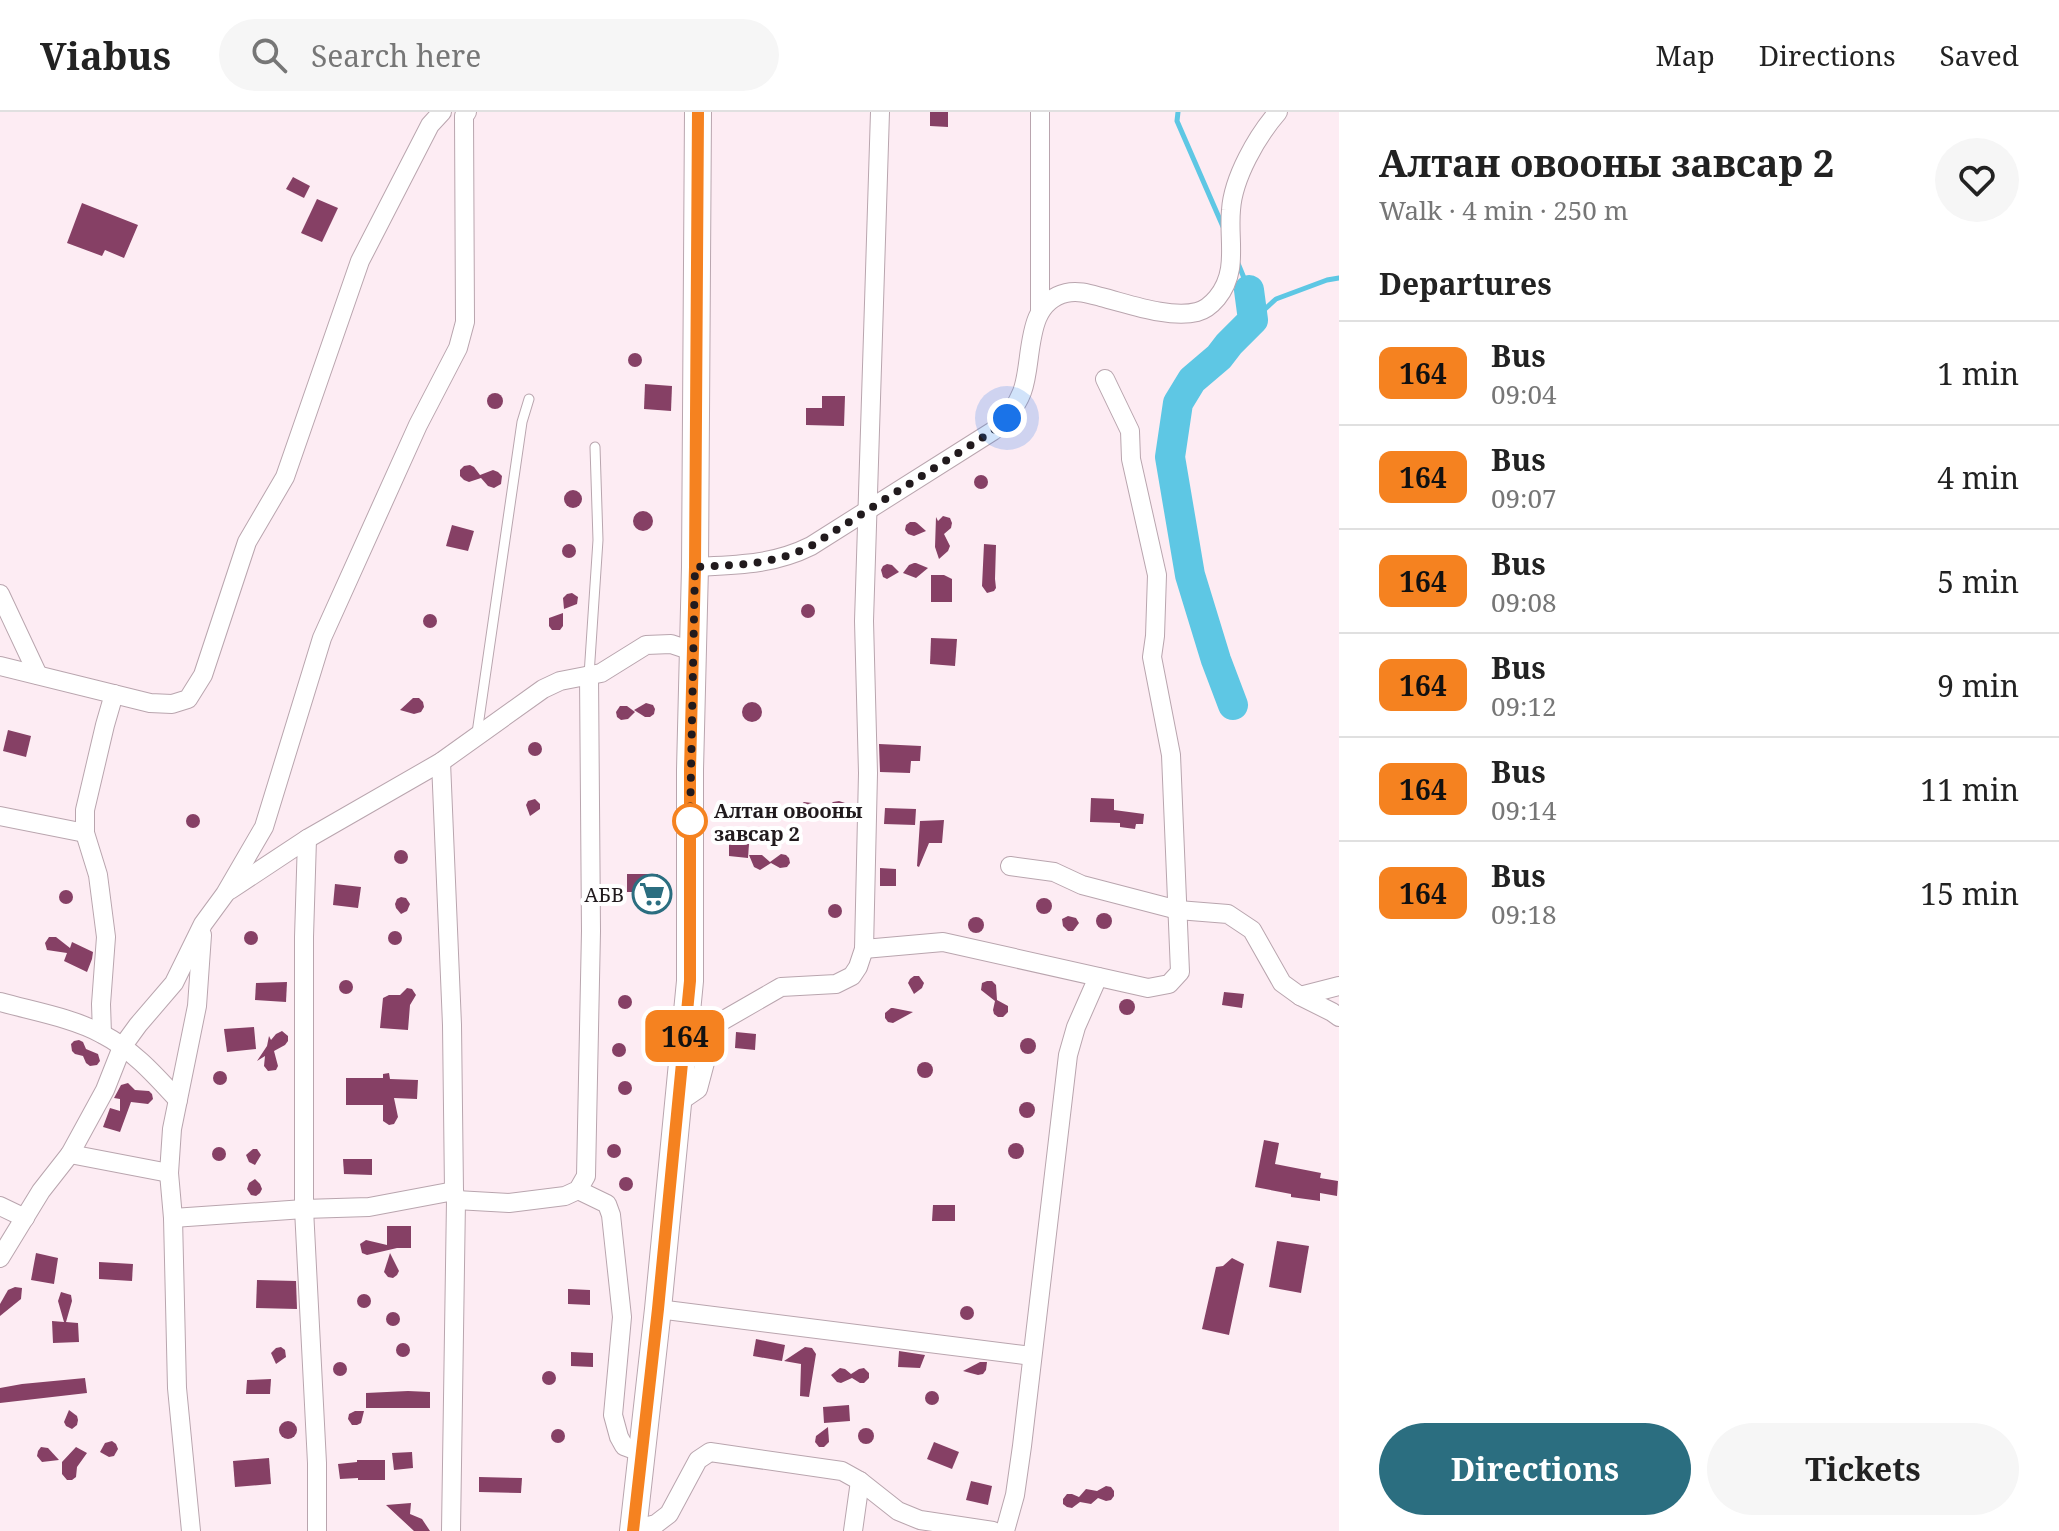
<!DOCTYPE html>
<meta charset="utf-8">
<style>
:root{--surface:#fff;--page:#f6f6f6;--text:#222;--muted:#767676;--line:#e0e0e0;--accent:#2b6e80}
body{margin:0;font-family:"Noto Serif",serif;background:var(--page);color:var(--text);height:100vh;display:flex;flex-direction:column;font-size:30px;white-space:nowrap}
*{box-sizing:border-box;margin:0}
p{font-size:26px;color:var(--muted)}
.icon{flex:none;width:44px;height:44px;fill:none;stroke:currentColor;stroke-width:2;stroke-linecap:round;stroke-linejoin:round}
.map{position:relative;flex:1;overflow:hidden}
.side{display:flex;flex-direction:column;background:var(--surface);width:720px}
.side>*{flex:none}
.badge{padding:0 16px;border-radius:12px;font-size:28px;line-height:52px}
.you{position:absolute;width:40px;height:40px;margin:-20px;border:6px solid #fff;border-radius:50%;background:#1a73e8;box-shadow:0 0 0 12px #1a73e833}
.map>.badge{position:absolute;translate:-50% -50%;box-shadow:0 0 0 4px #fff}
h2{padding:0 40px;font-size:30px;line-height:72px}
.round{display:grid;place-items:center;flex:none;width:84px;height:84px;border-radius:42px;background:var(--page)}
.head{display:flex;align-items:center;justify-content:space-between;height:136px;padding:0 40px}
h1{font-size:38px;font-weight:700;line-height:60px}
.cta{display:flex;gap:16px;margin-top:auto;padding:16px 40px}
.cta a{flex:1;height:92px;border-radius:48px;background:var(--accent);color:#fff;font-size:32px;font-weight:700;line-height:92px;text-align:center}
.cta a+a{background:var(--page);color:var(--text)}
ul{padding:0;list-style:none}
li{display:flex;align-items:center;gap:24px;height:104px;padding:0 40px;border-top:2px solid var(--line)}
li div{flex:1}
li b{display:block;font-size:30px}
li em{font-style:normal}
li .badge{min-width:88px;font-weight:700;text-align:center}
header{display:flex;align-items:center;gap:48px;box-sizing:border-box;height:112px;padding:0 40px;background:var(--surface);border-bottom:2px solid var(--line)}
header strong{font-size:38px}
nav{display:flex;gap:44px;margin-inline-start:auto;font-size:28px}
.search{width:560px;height:72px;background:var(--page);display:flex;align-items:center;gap:20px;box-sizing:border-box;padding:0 28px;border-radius:44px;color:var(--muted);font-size:30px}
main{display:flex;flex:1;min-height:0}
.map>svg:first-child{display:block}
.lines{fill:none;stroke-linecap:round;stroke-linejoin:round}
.stream{stroke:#5ec7e4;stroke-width:5}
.river{stroke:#5ec7e4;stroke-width:30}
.building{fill:#864065}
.lane-casing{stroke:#b9a5ae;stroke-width:11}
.street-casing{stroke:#b9a5ae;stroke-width:20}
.secondary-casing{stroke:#b9a5ae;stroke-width:28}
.lane{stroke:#fff;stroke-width:9}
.street{stroke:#fff;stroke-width:18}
.secondary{stroke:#fff;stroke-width:26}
.line-casing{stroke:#fff;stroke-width:18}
.line{stroke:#f58220;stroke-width:12}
.walk{stroke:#211a1d;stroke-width:8;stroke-dasharray:0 14.4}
.stop-dot{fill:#fff;stroke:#f58220;stroke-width:4}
.labels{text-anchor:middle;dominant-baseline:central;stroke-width:8;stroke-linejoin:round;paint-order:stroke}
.stop-label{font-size:20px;font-weight:bold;fill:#211a1d;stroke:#fff;text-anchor:start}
.poi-label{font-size:20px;fill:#211a1d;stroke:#fff;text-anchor:end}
</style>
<header>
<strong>Viabus</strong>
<div class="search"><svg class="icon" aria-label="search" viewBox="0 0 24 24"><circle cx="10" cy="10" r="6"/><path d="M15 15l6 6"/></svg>Search here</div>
<nav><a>Map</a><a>Directions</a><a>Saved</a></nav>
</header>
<main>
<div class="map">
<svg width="1339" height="1419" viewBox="0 0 1339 1419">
<rect width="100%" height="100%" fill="#fdecf3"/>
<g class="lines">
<!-- stream -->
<g class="stream">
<polyline points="1178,0 1177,9 1224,117"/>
<polyline points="1237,149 1249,178"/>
<polyline points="1253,208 1276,187 1327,168 1339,166"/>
</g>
<!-- river -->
<polyline class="river" points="1233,593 1216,548 1190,463 1170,345 1178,291 1192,268 1219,245 1229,232 1253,208 1249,178"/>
</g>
<!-- building -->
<g class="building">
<polygon points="930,0 948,0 948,15 930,14"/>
<polygon points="293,65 310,74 304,86 286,77"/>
<polygon points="317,87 338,96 322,130 301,121"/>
<polygon points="82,91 138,113 124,146 105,138 102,144 67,131"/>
<circle cx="635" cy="248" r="7"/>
<polygon points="645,272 672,274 671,299 644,297"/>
<circle cx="495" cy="289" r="8"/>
<polygon points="822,284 845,284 844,314 806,313 806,296 822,296"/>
<polygon points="470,353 474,355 480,363 493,358 498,360 502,364 501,372 494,376 488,374 481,366 469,370 464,368 460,364 460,358 464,354"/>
<circle cx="981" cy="370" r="7"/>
<circle cx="573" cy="387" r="9"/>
<circle cx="643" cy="409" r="10"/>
<polygon points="943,404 950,406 952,411 951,416 944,422 950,434 948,439 939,447 935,435 936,405 938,409"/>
<polygon points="915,410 917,411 926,419 914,424 908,422 905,418 906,413 910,410"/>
<polygon points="452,413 474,419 468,439 446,434"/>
<circle cx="569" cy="439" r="7"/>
<polygon points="984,432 996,433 995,467 996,476 994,479 987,481 982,474"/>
<polygon points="914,451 916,451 928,456 916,466 903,461 909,453"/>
<polygon points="887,452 892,453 899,460 887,467 883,465 881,458 883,454"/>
<polygon points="931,463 944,463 952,467 952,490 931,490"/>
<polygon points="572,481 578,485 577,492 564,497 563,486 567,482"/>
<circle cx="808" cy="499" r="7"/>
<polygon points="563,501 563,514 560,518 552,518 549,514 549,506"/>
<circle cx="430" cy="509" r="7"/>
<polygon points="931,526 957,527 955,554 930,552"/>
<polygon points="413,586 419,586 423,590 424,595 421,600 414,602 400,598"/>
<circle cx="752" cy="600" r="10"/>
<polygon points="646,591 653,593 655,597 654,602 650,605 645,605 634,598"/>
<polygon points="620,594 627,594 635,600 628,607 621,608 617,605 616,600"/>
<polygon points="8,618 31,624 26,645 3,639"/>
<circle cx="535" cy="637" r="7"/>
<polygon points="879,632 921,634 920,649 911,649 910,661 880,660"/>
<polygon points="1091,686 1114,687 1114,698 1144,702 1143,712 1136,712 1135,717 1120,715 1120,711 1090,710"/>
<polygon points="535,687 540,692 540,697 530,704 526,693 528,689"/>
<polygon points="839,689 845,691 848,700 845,705 839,708 833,707 823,699 833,690"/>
<polygon points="804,690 812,691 817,698 809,705 804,705 798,700 800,693"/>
<polygon points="885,696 916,697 915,713 884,712"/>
<circle cx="193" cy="709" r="7"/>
<polygon points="944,708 942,731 929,731 919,755 917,754 920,709"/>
<polygon points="729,728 749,732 748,746 729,744"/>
<circle cx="401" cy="745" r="7"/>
<polygon points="781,742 786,743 789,746 790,751 787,755 780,756 771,751 760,758 754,755 749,743 762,743 770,750"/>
<polygon points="880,756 896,757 896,774 880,774"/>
<rect x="627" y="762" width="31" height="18"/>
<polygon points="335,772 361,775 358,796 333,793"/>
<circle cx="66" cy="785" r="7"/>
<polygon points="401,785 406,786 410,792 407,799 401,802 396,796 395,792 397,787"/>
<circle cx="1044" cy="794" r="8"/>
<circle cx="835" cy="799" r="7"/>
<circle cx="1104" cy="809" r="8"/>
<polygon points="1068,804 1076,806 1079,811 1073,819 1068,819 1063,814 1062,807"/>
<circle cx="976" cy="813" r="8"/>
<circle cx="395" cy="826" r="7"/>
<circle cx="251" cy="826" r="7"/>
<polygon points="49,825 56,825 70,836 72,830 93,840 92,847 87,860 64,849 67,841 47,838 45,831"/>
<polygon points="914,864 919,864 924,871 922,876 914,882 908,871 910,867"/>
<circle cx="346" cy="875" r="7"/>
<polygon points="987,869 992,869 996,873 997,888 1008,894 1008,900 1003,905 998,905 994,902 993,898 995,889 981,878 982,871"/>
<polygon points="287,870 286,890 255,888 256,871"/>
<polygon points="407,876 412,877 416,883 410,893 408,918 380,916 383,886 389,883 400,883"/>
<polygon points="1224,880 1244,882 1242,896 1222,893"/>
<circle cx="625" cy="890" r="7"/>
<circle cx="1127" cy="895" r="8"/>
<polygon points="891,896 893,896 913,900 893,911 888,910 885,906 885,901"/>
<polygon points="254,915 256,937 227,940 224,917"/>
<polygon points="282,919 288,924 288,929 285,933 274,939 278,954 276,958 268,959 264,954 265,944 257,949 267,934 269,924 271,928 276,922"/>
<polygon points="736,920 756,922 755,938 735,936"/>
<circle cx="1028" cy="934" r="8"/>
<polygon points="79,928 83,930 86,937 98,942 100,949 97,953 90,954 86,951 83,944 75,942 72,939 71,932 74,929"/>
<circle cx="619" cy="938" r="7"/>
<circle cx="925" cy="958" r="8"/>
<circle cx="220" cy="966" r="7"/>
<polygon points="389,961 390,967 418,968 417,987 394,986 398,1005 394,1012 389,1013 383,1009 383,993 346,993 346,966 383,966 383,962"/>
<circle cx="625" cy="976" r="7"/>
<polygon points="128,971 135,978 149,979 152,982 153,987 148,992 131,990 120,1020 103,1015 110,996 120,999 120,987 114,986 121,973"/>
<circle cx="1027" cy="998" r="8"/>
<polygon points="1264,1028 1279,1031 1275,1052 1321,1061 1320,1066 1338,1069 1337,1084 1320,1081 1320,1089 1291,1085 1291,1082 1255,1075"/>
<circle cx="1016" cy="1039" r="8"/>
<circle cx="614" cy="1039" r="7"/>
<circle cx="219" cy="1042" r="7"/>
<polygon points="253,1037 257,1037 261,1043 255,1053 249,1050 246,1043"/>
<polygon points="343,1047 372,1047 372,1063 344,1062"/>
<circle cx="626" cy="1072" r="7"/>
<polygon points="255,1067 260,1072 262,1077 260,1081 256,1084 251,1083 247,1077 249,1071"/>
<polygon points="933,1093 955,1093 955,1109 932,1109"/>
<polygon points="387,1114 411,1114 411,1136 397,1136 367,1143 362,1141 360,1132 366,1128 387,1133"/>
<polygon points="1277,1129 1309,1134 1301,1181 1269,1175"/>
<polygon points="36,1141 58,1146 54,1172 31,1168"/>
<polygon points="390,1141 399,1159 397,1163 393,1166 388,1165 384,1160"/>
<polygon points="1232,1146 1244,1152 1229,1223 1202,1217 1216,1155 1223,1154"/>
<polygon points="99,1150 133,1152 132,1169 99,1167"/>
<polygon points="257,1168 296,1169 297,1197 256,1196"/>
<polygon points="15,1175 22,1176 21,1187 0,1204 0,1192 8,1178"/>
<polygon points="568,1177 590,1178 590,1193 568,1192"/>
<polygon points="61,1180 71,1183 72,1189 66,1210 78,1211 79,1230 53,1231 52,1209 64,1210 58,1189"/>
<circle cx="364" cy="1189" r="7"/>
<circle cx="967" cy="1201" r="7"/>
<circle cx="393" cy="1207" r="7"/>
<polygon points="756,1227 785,1233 782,1249 753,1244"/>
<circle cx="403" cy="1238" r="7"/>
<polygon points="281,1235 285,1238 286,1245 276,1252 271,1241 276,1236"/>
<polygon points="805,1235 812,1236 816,1242 809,1285 800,1284 801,1252 784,1249"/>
<polygon points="899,1239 925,1243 920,1256 898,1255"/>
<polygon points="571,1240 593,1241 593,1255 571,1254"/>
<circle cx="340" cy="1257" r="7"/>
<polygon points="980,1250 987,1250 986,1258 983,1262 978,1263 963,1259"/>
<polygon points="840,1256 845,1257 851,1262 859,1257 864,1256 869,1261 869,1266 864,1271 860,1271 852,1266 841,1271 837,1270 831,1263"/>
<circle cx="549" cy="1266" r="7"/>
<polygon points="85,1266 87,1281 0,1291 0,1276 22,1272"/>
<polygon points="271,1267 270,1282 246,1282 247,1268"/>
<circle cx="932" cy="1286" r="7"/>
<polygon points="408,1279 430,1280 430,1296 366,1296 366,1281"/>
<polygon points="849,1293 850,1309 824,1311 823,1295"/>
<polygon points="69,1298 77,1304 78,1308 77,1313 72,1317 66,1314 64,1310"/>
<polygon points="355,1299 364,1299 361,1311 357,1313 352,1313 348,1307 349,1302"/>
<circle cx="288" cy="1318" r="9"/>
<polygon points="828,1315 829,1330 824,1335 819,1335 815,1330 816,1324"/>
<circle cx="866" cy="1324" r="8"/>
<circle cx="558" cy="1324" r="7"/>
<polygon points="112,1329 116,1332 118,1337 114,1344 109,1345 100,1340 105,1331"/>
<polygon points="934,1330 959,1340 952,1357 927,1347"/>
<polygon points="41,1335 48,1336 59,1348 42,1350 37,1344 38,1339"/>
<polygon points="76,1335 87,1341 77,1355 76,1365 72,1368 67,1368 62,1362 62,1350"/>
<polygon points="412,1340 413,1356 394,1358 392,1341"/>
<polygon points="269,1346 271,1372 235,1375 233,1349"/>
<polygon points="357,1348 385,1348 385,1368 358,1368 358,1366 340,1367 338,1352 357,1350"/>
<polygon points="479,1365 522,1366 521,1381 479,1380"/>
<polygon points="971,1369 992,1374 988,1393 966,1388"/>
<polygon points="1106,1374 1111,1375 1114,1379 1114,1384 1111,1388 1106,1389 1098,1386 1091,1392 1080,1390 1072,1396 1067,1395 1063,1392 1063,1387 1067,1382 1072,1382 1079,1385 1086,1377 1097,1379"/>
<polygon points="411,1391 410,1402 422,1407 430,1419 414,1419 386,1393"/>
</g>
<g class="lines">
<!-- lane casing -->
<g class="lane-casing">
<g id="lane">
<polyline points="589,563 598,428 595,335"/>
<polyline points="477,621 522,310 529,287"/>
</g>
</g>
<!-- street casing -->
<g class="street-casing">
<g id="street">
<polyline points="1040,198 1040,0"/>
<path d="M695 455C736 453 773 453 811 434L993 319C1005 308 1016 296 1022 280 1034 249 1023 191 1066 181 1078 178 1090 182 1101 185 1129 192 1170 207 1197 200 1205 198 1212 192 1217 186 1239 159 1228 129 1231 98 1233 66 1257 24 1278 0"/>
<polyline points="0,482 38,563"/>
<polyline points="0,554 150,591 172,592 188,587 203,563 247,430 285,365 360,149 430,13 442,0"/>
<polyline points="441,650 452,913 454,1079"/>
<polyline points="0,704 85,721"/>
<polyline points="307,727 304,825 304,1097 317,1351 317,1419"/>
<polyline points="1010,754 1054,760 1082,773 1178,798 1228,802 1252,818 1282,871 1300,884 1332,900 1339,905"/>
<polyline points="230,778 307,727 441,650 543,577 560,569 601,561 646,533 671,532 692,539"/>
<polyline points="864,837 943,830 1148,876 1169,872 1180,860 1171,643 1152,545 1155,524 1157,463 1131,347 1130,319 1105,267"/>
<polyline points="1300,884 1339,874"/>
<path d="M0 890C32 899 73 906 102 922 133 938 155 963 178 988"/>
<polyline points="102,922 101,892 106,825 98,763 85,721 85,698 105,613 114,582"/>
<polyline points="679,990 698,977 715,913 781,875 836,872 852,864 858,855 864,837 868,661 864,509 880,0"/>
<polyline points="70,1042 169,1061"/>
<polyline points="578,1078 607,1092 611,1103 622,1205 613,1303 619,1325 624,1334 643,1341"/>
<polyline points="456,1088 509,1091 565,1084 578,1078 586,1064 591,819 589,563"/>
<polyline points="0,1094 25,1106"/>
<polyline points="173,1106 304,1097 369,1095 454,1079 456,1088 451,1419"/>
<polyline points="0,1146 41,1079 70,1042 105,978 122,935 138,913 174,871 203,812 225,782 264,715 322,526 418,313 458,236 465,210 464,4 467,0"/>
<polyline points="658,1197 1032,1244"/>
<polyline points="633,1418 656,1412 669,1402 698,1348 710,1340 842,1359 860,1369 898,1399 920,1408 993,1419"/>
<polyline points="191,1419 177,1276 173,1106 169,1061 172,1017 197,894 202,823"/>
<polyline points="853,1419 860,1369"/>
<polyline points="1005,1419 1015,1383 1022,1334 1068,943 1076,915 1098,865"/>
</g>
</g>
<!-- secondary casing -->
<g class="secondary-casing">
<polyline id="secondary" points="633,1419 658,1197 690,869 690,658 695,455 698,0"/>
</g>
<!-- lane -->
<use href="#lane" class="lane"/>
<!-- street -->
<use href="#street" class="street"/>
<!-- secondary -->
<use href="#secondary" class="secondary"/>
</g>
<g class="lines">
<!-- line casing -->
<g class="line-casing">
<polyline id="line" points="633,1419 658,1197 690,869 690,658 695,455 698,0"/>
</g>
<!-- line -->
<use href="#line" class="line"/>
<!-- walk -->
<path class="walk" d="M690 709 695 455C736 453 773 453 811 434L993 319 1007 306"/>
</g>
<!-- icons -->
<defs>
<g id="supermarket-ring" transform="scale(2)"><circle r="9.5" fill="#fff" stroke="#2b6e80" stroke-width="1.5"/><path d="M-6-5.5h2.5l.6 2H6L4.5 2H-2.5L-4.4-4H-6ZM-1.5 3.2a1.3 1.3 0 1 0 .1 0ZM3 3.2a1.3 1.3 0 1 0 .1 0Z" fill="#2b6e80"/></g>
</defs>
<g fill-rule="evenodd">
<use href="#supermarket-ring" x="652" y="782"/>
</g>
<!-- markers -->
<circle class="stop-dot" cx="690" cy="709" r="16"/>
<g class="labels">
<!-- stop labels -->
<g class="stop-label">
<text x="714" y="698">Алтан овооны<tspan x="714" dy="23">завсар 2</tspan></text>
</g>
<!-- poi labels -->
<g class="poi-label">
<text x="624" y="782">АБВ</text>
</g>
</g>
</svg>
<div class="you" style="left:1007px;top:306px"></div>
<b class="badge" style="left:685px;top:924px;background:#f58220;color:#111">164</b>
</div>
<section class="side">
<div class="head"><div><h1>Алтан овооны завсар 2</h1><p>Walk · 4 min · 250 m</p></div><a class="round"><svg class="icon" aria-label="heart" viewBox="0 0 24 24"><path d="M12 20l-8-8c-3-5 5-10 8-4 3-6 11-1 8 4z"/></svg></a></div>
<h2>Departures</h2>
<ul>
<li><span class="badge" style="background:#f58220;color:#111">164</span><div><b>Bus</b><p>09:04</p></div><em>1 min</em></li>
<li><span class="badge" style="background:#f58220;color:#111">164</span><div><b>Bus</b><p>09:07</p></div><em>4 min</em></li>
<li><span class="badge" style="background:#f58220;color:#111">164</span><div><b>Bus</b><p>09:08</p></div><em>5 min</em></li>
<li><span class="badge" style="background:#f58220;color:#111">164</span><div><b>Bus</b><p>09:12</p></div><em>9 min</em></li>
<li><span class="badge" style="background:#f58220;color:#111">164</span><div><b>Bus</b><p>09:14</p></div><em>11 min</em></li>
<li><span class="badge" style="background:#f58220;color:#111">164</span><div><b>Bus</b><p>09:18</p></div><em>15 min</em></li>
</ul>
<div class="cta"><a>Directions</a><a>Tickets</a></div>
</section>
</main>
